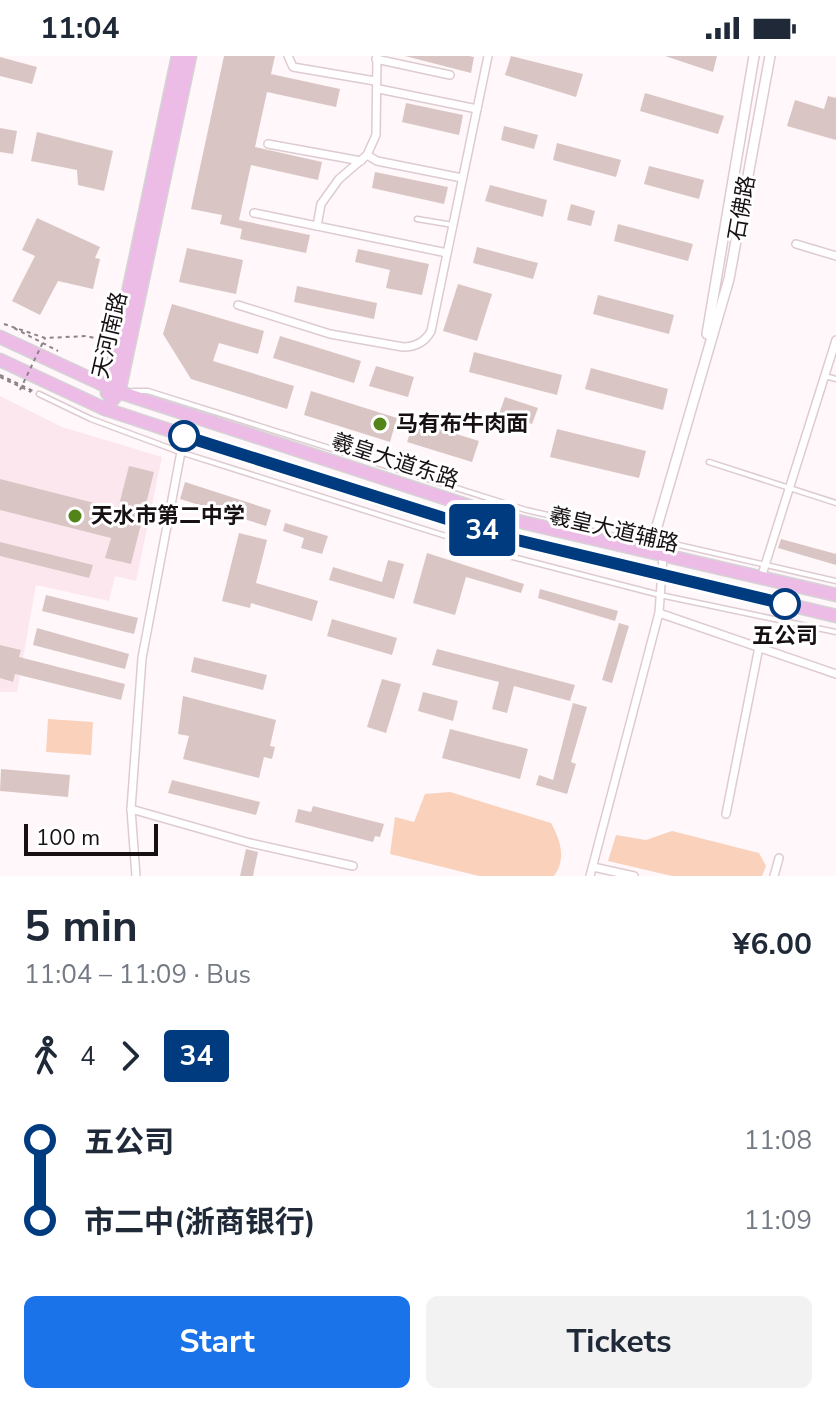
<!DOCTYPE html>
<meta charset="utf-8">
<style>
:root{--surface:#fff;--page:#f2f2f3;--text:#1f2937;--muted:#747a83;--accent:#1a73e8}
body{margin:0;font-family:"Nunito Sans","Noto Sans SC",sans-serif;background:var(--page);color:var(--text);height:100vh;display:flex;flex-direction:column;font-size:30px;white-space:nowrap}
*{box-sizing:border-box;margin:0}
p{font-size:26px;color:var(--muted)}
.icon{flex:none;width:44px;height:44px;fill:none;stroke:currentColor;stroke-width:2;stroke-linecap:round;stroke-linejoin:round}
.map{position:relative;height:820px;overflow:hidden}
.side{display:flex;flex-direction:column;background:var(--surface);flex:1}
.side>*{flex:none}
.badge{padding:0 16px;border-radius:6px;font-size:28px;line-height:52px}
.scale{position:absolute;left:24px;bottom:20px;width:134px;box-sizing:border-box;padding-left:8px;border:4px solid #171113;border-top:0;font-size:22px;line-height:28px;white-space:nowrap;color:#171113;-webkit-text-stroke:6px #fff;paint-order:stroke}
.map>.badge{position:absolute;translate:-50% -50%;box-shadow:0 0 0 4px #fff}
.legs{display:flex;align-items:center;gap:12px;height:88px;padding:0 24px;font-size:26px}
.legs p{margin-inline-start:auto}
.headline{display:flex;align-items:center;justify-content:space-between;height:136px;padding:0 24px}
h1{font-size:44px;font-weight:700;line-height:60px}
.primary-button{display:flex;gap:16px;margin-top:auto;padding:16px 24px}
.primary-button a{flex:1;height:92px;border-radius:12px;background:var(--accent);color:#fff;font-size:32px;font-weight:700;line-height:92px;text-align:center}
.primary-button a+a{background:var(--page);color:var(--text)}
ul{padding:0 24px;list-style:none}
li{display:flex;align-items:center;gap:28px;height:80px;font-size:30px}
li i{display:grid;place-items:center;width:12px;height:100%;margin:0 10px;background:currentColor}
li i::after{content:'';width:20px;height:20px;margin:-10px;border:6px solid;border-radius:50%;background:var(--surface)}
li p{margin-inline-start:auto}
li:first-child i{background:linear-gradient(#0000 50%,currentColor 0)}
li:last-child i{background:linear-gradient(currentColor 50%,#0000 0)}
.status{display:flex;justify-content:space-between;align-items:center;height:56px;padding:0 40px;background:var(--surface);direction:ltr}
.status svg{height:22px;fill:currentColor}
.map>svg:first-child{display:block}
.built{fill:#fde7ee}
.green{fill:#fad2bc}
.building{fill:#d9c6c4}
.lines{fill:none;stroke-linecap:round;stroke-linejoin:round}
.service-casing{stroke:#decbd1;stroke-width:7}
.minor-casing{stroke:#decbd1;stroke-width:10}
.tertiary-casing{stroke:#decbd1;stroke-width:12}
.primary-casing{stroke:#d5d4d5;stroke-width:15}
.path{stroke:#8b8486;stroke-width:2;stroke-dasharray:4 4;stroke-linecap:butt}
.service{stroke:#fff;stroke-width:4}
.minor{stroke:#fff;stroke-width:7}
.tertiary{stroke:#fff;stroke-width:9}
.primary{stroke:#ecbce7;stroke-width:12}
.path-bridge{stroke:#8b8486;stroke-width:2;stroke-dasharray:4 4;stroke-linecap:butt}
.line-1-casing{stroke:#fff;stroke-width:18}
.line-1{stroke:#003b80;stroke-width:12}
.poi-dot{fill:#528419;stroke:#fff;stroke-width:3}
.stop-1-dot{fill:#fff;stroke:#003b80;stroke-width:4}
.labels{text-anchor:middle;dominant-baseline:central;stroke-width:6;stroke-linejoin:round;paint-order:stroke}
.street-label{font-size:22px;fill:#171113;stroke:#fff}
.poi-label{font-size:22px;font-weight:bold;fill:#171113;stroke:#fff;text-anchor:start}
.stop-label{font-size:22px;font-weight:bold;fill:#171113;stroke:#fff}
</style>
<div class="status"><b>11:04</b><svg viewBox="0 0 49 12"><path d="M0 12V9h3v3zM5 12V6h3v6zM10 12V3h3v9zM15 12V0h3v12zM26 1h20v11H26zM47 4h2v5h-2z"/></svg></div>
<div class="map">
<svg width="836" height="820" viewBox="0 0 836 820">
<rect width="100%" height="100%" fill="#fff7f9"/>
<!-- built -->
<polygon class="built" points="0,340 62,371 162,401 136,525 115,520 109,545 36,529 17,636 0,636"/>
<!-- green -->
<g class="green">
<polygon points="48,663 93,666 91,699 46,696"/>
<path d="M450 736 551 767C560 783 567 803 554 820H479L390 798 395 761 414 766 425 738Z"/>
<polygon points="672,775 759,797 766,810 762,820 672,820 608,805 616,779 646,784"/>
</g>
<!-- building -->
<g class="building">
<polygon points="224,0 275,0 271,18 340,33 336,51 267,36 255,91 322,106 318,124 251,109 239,164 310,179 306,197 240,183 242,173 220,168 222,159 191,153"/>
<polygon points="405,0 469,0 474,1 471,17"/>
<polygon points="511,0 583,18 576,41 505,19"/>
<polygon points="665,0 717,0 713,16"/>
<polygon points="0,1 37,11 32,28 0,20"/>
<polygon points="645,37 724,60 718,78 640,55"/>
<polygon points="828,40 836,42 836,84 787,70 795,44 824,53"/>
<polygon points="406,47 463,59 459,79 402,66"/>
<polygon points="504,70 538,79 534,93 501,84"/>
<polygon points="0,72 17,75 13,98 0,96"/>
<polygon points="37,76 113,95 104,135 78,129 77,114 31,105"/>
<polygon points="557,87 621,104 616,121 553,104"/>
<polygon points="649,110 704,124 699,143 644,128"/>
<polygon points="375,116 448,131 444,148 372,132"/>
<polygon points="490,129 547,144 543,161 485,145"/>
<polygon points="571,148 595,155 591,170 567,164"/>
<polygon points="37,162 100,191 95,202 100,203 93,233 58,225 40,259 12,245 35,200 22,194"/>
<polygon points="618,168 693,188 688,205 614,185"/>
<polygon points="477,191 538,207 533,223 473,207"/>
<polygon points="187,192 243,204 236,238 179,226"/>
<polygon points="358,193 429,208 422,239 386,232 390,214 355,206"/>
<polygon points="458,228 492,238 477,285 443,275"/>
<polygon points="297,230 377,247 374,263 294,246"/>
<polygon points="598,239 674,259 669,278 593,258"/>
<polygon points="172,248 264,275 258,298 219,287 213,305 294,330 287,353 191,323 163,278"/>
<polygon points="280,280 361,305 354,327 273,302"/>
<polygon points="474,296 562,319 557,339 469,316"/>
<polygon points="376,310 414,321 408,341 369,330"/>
<polygon points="591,312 668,333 663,354 585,333"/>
<polygon points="311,335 397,362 390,386 304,359"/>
<polygon points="505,341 538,352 532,368 499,358"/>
<polygon points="414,365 479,385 472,406 407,386"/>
<polygon points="557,373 646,395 639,422 550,401"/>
<polygon points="129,410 154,416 131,508 105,502 111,482 0,454 0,423 118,453"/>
<polygon points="185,426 271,454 266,470 180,443"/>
<polygon points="285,467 328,480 322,498 301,492 304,482 283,475"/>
<polygon points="239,477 267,484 256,527 318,545 312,565 251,547 250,552 222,545"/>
<polygon points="781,483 836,498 836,509 778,492"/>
<polygon points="0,486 93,509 89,522 0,500"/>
<polygon points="427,497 524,528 521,537 466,521 455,559 413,547"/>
<polygon points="388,504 404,508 394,543 329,524 333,511 382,526"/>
<polygon points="540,533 618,555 615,565 538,542"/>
<polygon points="46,539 138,562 134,578 42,555"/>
<polygon points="332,563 397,582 392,599 327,580"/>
<polygon points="619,567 629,570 612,627 602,624"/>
<polygon points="37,572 129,598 125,613 33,589"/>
<polygon points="0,589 21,594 19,601 125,628 121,644 15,618 13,626 0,622"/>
<polygon points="437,593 575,629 570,645 514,630 507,657 492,653 499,626 432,609"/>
<polygon points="194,601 267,619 263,634 191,616"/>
<polygon points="382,623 401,628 386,677 367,671"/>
<polygon points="423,636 458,645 453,665 418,655"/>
<polygon points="183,640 276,664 270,690 275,691 272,703 264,701 259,722 183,703 189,680 178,678"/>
<polygon points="573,647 587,651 571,706 576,708 567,738 536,729 539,719 553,724"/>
<polygon points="450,673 528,693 520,723 442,702"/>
<polygon points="1,713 70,719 68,741 0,735"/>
<polygon points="172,724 260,746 256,759 168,737"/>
<polygon points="313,750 384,768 380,781 375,780 373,786 295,766 298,753 311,756"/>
<polygon points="246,793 258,796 253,820 240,820"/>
</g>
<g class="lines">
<!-- service casing -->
<g class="service-casing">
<g id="service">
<polyline points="417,163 453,169"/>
<polyline points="825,320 836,323"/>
<polyline points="133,335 148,335 526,454 836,525"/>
<polyline points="39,338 91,363 180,396 509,500 660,539 836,576"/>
<polyline points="709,406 836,447"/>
</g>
</g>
<!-- minor casing -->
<g class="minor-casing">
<g id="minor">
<polyline points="288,0 293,11 375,25"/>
<polyline points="376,3 450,19"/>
<polyline points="379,33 477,53"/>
<polyline points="268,88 361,105"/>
<polyline points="367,99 377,105 462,122"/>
<polyline points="254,157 447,197"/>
<polyline points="317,170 321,148 339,123 367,99 376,79 377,0"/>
<polyline points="796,188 836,200"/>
<path d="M238 249 330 278 403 291C416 291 425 286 431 275L488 0"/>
<polyline points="184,380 142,602 131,753 250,787 353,810"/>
<polyline points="663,500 659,557 836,618"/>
<polyline points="761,522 836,284"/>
<polyline points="131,753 136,820"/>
<polyline points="726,758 759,591"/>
<polyline points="593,811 634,820"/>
<polyline points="590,820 659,557"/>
<polyline points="774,820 779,802"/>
</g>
</g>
<!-- tertiary casing -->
<g class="tertiary-casing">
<g id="tertiary">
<polyline points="707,278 754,0"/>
<polyline points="663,500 653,484 729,223 770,0"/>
</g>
</g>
<!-- primary casing -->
<g class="primary-casing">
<g id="primary">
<polyline points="0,281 119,336 509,463 836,539"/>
<polyline points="0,304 105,353 381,444 504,481 836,560"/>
<polyline points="107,337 178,0"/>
<polyline points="105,353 119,336 190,0"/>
</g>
</g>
<!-- path -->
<g class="path">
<polyline points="4,268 45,282 87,280 108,286"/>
<polyline points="14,272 58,295"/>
<polyline points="0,319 35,336"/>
<polyline points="0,321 31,336"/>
</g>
<!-- service -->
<use href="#service" class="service"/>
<!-- minor -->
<use href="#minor" class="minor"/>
<!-- tertiary -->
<use href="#tertiary" class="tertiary"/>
<!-- primary -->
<use href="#primary" class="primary"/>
<!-- path-bridge -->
<polyline class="path-bridge" points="20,334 45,282"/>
</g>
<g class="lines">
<!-- line-1 casing -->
<g class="line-1-casing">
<polyline id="line-1" points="184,380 504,481 785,548"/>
</g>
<!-- line-1 -->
<use href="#line-1" class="line-1"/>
</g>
<!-- markers -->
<g class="poi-dot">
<circle cx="380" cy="368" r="8"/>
<circle cx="75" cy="460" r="8"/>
</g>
<g class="stop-1-dot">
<circle cx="184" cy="380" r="14"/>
<circle cx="785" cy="548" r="14"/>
</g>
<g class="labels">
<!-- street labels -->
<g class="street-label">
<text transform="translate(742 152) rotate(-80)">石佛路</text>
<text transform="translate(110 279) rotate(-77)">天河南路</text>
<text transform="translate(395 405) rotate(18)">羲皇大道东路</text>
<text transform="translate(614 474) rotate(13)">羲皇大道辅路</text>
</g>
<!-- poi labels -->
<g class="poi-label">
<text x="396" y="368">马有布牛肉面</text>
<text x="91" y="460">天水市第二中学</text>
</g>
<!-- stop labels -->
<g class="stop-label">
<text x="785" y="580">五公司</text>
</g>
</g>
</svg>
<div class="scale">100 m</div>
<b class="badge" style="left:482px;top:474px;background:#003b80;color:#fff">34</b>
</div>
<section class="side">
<div class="headline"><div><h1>5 min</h1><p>11:04 – 11:09 · Bus</p></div><b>¥6.00</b></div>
<div class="legs"><svg class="icon" aria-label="walk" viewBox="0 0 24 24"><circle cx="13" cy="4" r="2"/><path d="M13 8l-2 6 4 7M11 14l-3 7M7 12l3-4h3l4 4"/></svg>4<svg class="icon" aria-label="forward" viewBox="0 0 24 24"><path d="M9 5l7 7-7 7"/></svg><b class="badge" style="background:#003b80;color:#fff">34</b></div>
<ul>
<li><i style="color:#003b80"></i><b>五公司</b><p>11:08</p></li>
<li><i style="color:#003b80"></i><b>市二中(浙商银行)</b><p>11:09</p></li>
</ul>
<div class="primary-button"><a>Start</a><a>Tickets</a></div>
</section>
